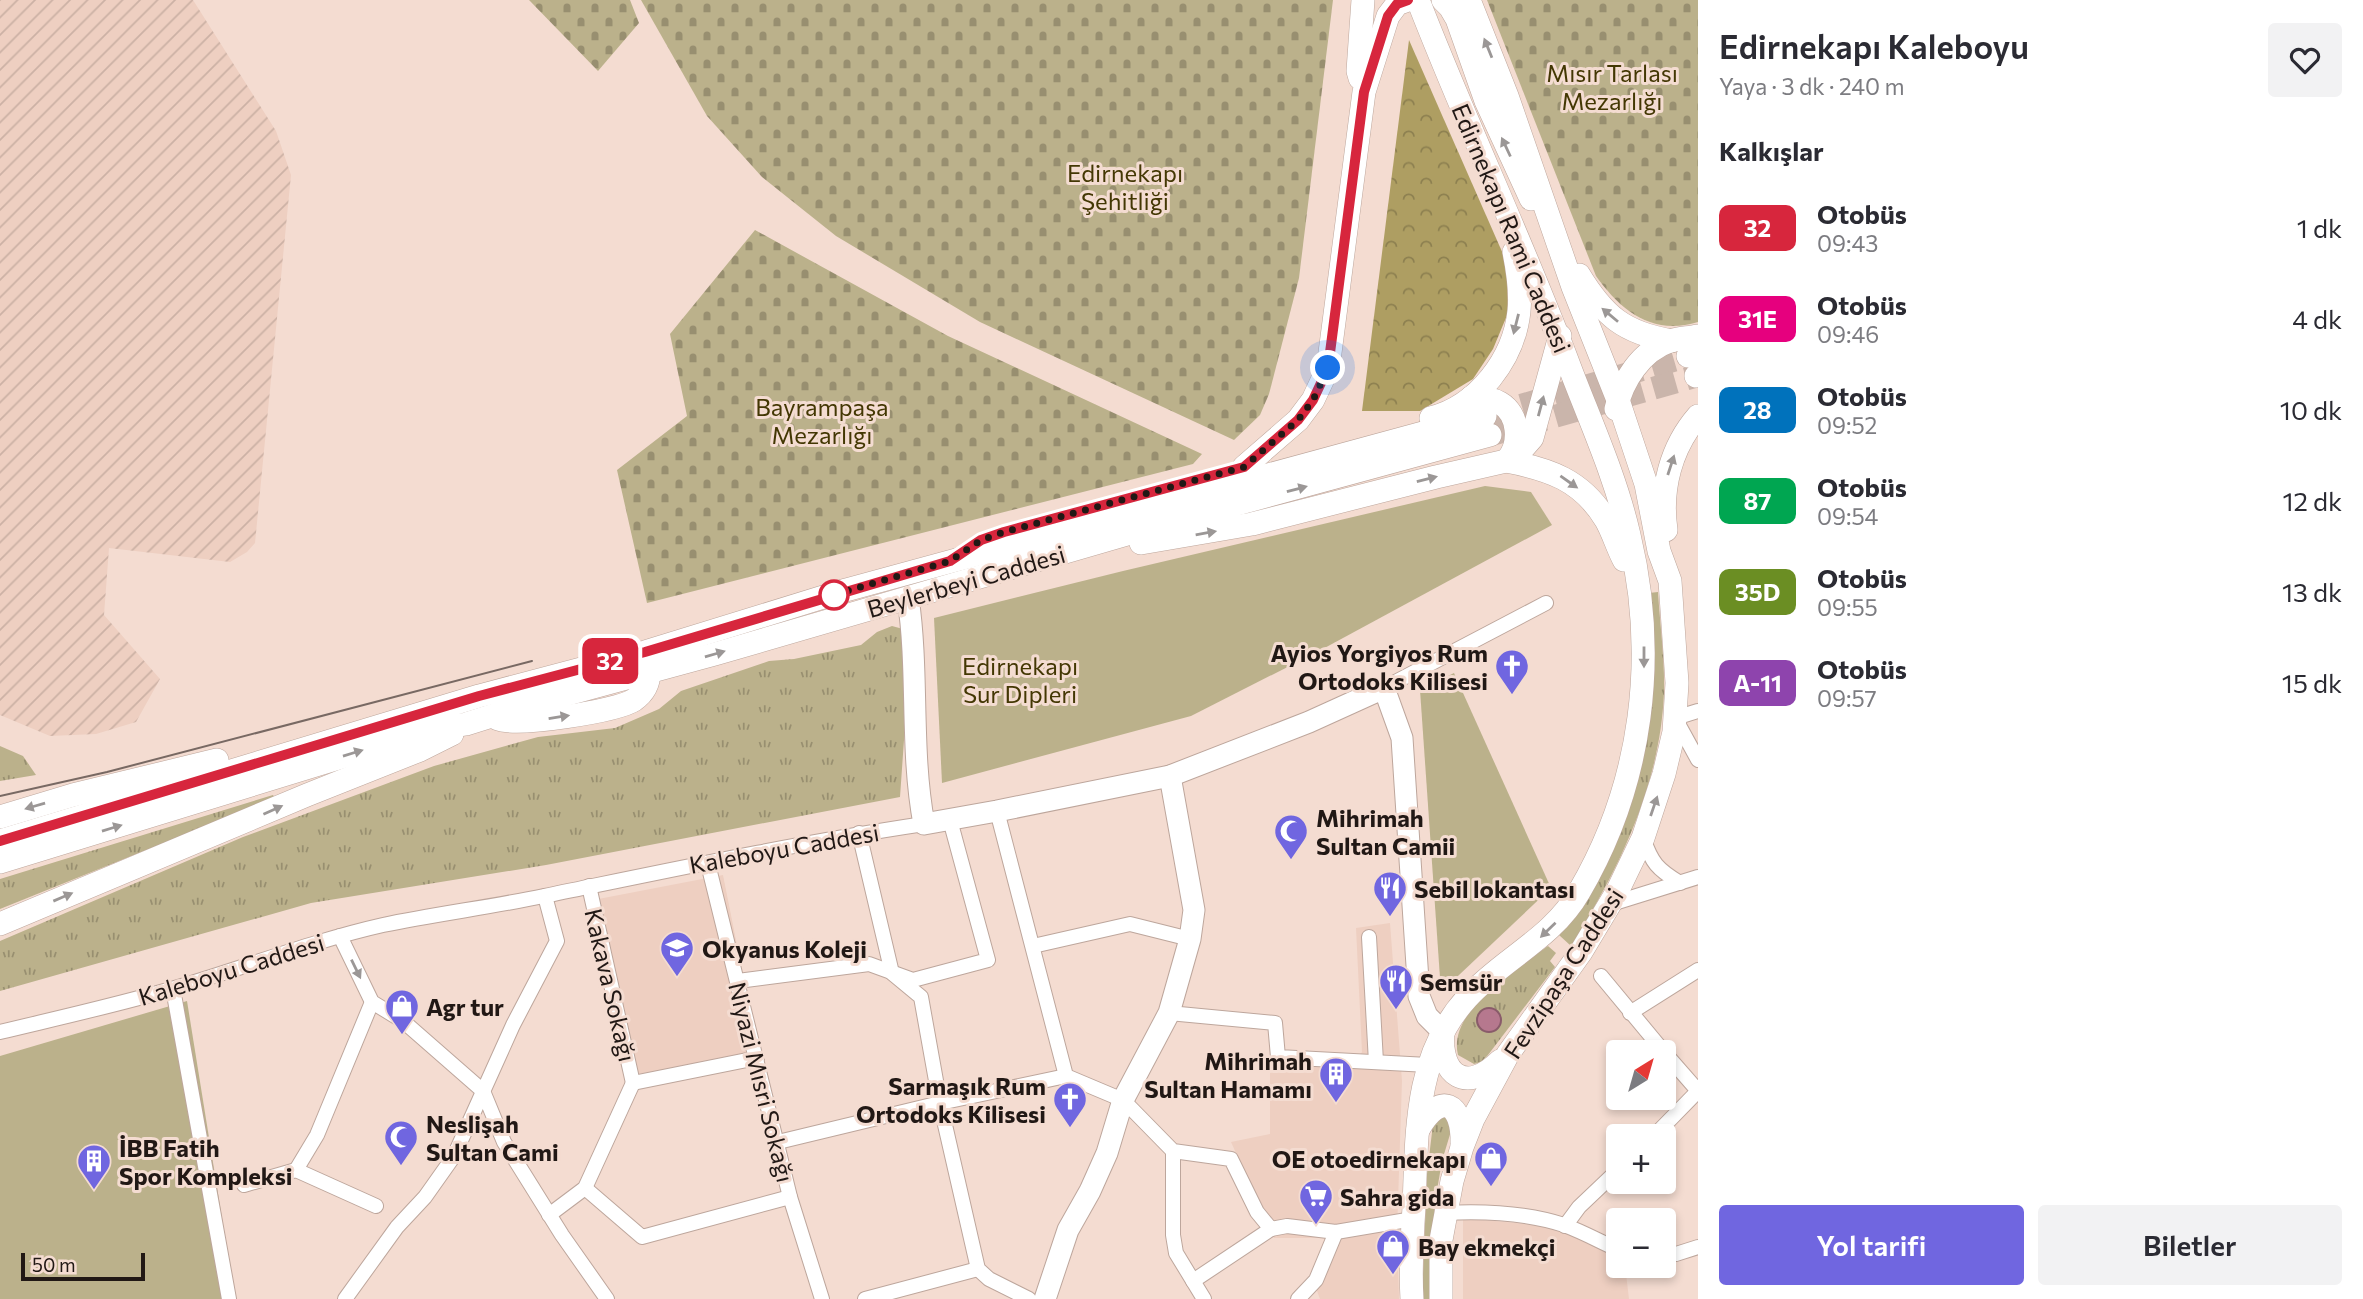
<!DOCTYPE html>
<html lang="tr">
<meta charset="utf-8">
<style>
:root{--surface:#fff;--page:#f2f2f3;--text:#2b2b33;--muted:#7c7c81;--accent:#7066e0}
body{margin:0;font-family:Commissioner,sans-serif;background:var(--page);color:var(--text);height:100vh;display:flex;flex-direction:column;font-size:26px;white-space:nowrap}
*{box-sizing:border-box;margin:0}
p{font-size:23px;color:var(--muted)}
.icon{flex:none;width:38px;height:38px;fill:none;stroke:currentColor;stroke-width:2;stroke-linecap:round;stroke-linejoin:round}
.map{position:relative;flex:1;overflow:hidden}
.details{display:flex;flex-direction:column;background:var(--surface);width:665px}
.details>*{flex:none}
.badge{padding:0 14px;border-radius:10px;font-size:24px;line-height:46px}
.needle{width:46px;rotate:37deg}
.buttons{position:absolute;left:1606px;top:1040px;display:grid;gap:14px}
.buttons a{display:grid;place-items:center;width:70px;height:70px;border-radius:7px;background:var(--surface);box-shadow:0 4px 10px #0003;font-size:35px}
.scale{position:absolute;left:21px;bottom:18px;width:124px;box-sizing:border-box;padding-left:7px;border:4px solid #211815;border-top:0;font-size:19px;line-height:24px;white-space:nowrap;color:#211815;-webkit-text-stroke:5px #f4dcd1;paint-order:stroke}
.you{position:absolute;width:35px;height:35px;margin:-18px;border:5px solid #fff;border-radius:50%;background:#1a73e8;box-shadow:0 0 0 10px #1a73e833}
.map>.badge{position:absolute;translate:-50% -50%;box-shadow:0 0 0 4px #fff}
h2{padding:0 21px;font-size:26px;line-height:63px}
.round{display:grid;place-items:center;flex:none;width:74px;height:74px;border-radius:7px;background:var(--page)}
.overview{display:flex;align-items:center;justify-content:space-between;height:119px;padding:0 21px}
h1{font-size:33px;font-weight:600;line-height:52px}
.primary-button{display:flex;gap:14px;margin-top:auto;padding:14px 21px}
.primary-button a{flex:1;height:80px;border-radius:7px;background:var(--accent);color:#fff;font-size:28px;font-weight:600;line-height:80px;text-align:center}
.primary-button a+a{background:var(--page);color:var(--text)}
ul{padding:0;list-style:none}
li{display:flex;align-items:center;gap:21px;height:91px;padding:0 21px}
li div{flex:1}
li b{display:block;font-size:26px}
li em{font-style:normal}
li .badge{min-width:77px;font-weight:700;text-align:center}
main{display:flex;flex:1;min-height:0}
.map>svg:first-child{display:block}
.built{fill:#eecfc1}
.industrial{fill:url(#industrial-furrows)}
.grass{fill:url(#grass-tufts)}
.forest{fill:url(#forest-crowns)}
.cemetery{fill:url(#cemetery-stones)}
.park{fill:#bbb18b}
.water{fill:#b6788e;stroke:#895b6a;stroke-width:2}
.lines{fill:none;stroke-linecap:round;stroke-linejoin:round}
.primary-tunnel{stroke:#cab5ab;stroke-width:23;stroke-dasharray:23 11;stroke-linecap:butt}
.street-casing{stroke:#bda69c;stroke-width:16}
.secondary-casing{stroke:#bda69c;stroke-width:23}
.primary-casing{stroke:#bda69c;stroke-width:24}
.street{stroke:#fff;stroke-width:14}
.secondary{stroke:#fff;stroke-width:21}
.primary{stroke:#fff;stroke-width:23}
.tram{stroke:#786963;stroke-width:2}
.oneway{fill:#9b9796}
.line-casing{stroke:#fff;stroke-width:16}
.line{stroke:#d7263d;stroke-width:10}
.walk{stroke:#211815;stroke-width:7;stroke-dasharray:0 12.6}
.stop-dot{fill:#fff;stroke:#d7263d;stroke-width:3.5}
.labels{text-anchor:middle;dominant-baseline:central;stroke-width:6;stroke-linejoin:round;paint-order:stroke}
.park-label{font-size:24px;fill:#433703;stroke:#f4dcd1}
.street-label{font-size:24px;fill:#211815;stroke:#f4dcd1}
.poi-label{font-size:24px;font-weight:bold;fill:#211815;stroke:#f4dcd1;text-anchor:start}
</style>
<main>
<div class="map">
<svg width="1698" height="1299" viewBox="0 0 1698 1299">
<defs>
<pattern id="industrial-furrows" width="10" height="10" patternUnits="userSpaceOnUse" patternTransform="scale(1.75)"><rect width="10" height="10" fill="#eecfc1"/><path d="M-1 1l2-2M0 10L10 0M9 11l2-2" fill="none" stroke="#ccb1a5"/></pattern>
<pattern id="grass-tufts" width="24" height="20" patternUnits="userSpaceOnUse" patternTransform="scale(1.75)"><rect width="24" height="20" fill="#bbb18b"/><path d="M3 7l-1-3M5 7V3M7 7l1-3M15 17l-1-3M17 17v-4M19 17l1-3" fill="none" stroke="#988f70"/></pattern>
<pattern id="forest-crowns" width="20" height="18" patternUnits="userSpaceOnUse" patternTransform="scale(1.75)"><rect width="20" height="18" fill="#ae9e62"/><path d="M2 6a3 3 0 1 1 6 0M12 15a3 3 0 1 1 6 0" fill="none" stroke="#8d8050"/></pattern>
<pattern id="cemetery-stones" width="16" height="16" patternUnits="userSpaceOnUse" patternTransform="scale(1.75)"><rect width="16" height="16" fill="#bbb18b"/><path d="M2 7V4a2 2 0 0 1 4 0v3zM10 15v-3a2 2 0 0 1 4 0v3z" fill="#988f70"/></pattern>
</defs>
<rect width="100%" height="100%" fill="#f4dcd1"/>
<!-- built -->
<g class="built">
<polygon points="723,875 759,1055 637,1074 588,901"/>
<polygon points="1390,923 1402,1081 1397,1232 1399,1299 1320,1299 1311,1275 1327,1238 1274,1238 1231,1142 1270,1134 1270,1062 1353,1067 1362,1052 1356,928"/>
<polygon points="1463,1218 1556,1227 1619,1258 1619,1265 1625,1265 1629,1299 1463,1299"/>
</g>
<!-- industrial -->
<polygon class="industrial" points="0,0 193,0 276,131 291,175 255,543 247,552 230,562 109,548 104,615 160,679 136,722 96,734 50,736 0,715"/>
<!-- grass -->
<g class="grass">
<path d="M1658 592C1660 625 1665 660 1664 693 1660 786 1619 869 1571 946L1559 935 1604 865 1649 593Z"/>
<polygon points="892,626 903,629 911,641 900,797 546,865 311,903 0,991 0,941 243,837 434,766 538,737 615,728 659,709 681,691 769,661 794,659 861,645 877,632"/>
<polygon points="0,746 23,756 36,775 0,781"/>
<polygon points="273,795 275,798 0,909 0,879"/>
<path d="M1548 946 1556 953 1550 961 1555 967 1488 1055 1481 1062 1474 1064 1458 1055C1447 1011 1517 968 1548 946Z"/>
<polygon points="1447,1116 1451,1131 1442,1161 1435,1202 1432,1241 1432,1299 1422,1299 1427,1174 1433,1124 1434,1120"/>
</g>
<!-- forest -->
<polygon class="forest" points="1409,40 1507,263 1508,313 1493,349 1473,379 1420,411 1362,411"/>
<!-- cemetery -->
<g class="cemetery">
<polygon points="529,0 630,0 639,23 598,71"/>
<polygon points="641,0 1333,0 1299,278 1269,394 1260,415 1234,440 980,322 836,236 762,177 707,116"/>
<path d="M1487 0H1698V322C1652 336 1621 311 1596 276Z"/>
<polygon points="755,230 948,336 1202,454 1193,464 647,603 617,470 687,416 670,334"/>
</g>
<!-- park -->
<g class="park">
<polygon points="1485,486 1531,492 1552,525 1319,651 1191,716 942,783 934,618 1123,571"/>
<polygon points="1454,673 1551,888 1441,992 1420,690"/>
<polygon points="187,1001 235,1299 0,1299 0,1056"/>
</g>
<!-- water -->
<circle class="water" cx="1489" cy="1020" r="12"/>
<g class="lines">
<!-- primary-tunnel -->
<g class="primary-tunnel">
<polyline points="1489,415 1688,356"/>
<polyline points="1490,435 1696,376"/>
</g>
<!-- street casing -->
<g class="street-casing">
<g id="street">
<polyline points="1384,688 1546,603"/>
<polyline points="1698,711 1675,718 1698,760"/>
<polyline points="997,811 1066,1076 1123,1100 1173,1151 1231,1159 1257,1212 1271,1229 1287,1226 1336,1232 1413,1219"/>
<polyline points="859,833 892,973 921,997 940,1103 978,1269 989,1279 1029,1299"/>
<path d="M1643 838C1652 863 1657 869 1680 883"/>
<polyline points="708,864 790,1197 822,1299"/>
<polyline points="589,886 633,1083"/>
<polyline points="1611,904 1698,877"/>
<polyline points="340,936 372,1002 403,1021 483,1091 504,1142 562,1235 607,1299"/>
<polyline points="1369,937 1376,1062"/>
<polyline points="1033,946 1130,924 1190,939"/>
<polyline points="1601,976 1664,1052"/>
<polyline points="738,981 869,964 913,980 988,960 950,820"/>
<polyline points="173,989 229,1299"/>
<polyline points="1169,1013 1275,1023 1278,1057 1428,1065"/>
<polyline points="1630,1013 1698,970"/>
<path d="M0 1032C58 1018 117 1005 175 988 244 968 312 941 383 925 436 914 491 907 544 896 671 870 797 843 924 824"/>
<polyline points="633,1083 757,1058"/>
<polyline points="1654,1136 1698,1091 1664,1052"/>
<polyline points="778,1142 940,1103 1066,1076"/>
<polyline points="1173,1151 1173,1235 1176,1253 1204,1299"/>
<polyline points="296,1170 317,1135 372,1002"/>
<polyline points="244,1185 296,1170 376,1206"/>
<polyline points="585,1188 642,1237 790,1197"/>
<path d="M1445 1213C1484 1211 1527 1213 1564 1225 1583 1232 1601 1242 1619 1250"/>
<polyline points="549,1215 585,1188 633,1083"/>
<polyline points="1565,1226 1579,1207 1619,1169"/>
<polyline points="1664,1255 1676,1254 1698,1247"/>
<polyline points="1193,1281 1271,1229"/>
<polyline points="345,1299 397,1227 425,1197 454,1156 513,1025 557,941 545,896"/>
<polyline points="865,1299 978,1269"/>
<polyline points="1298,1299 1316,1280 1336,1232"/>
</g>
</g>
<!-- secondary casing -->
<g class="secondary-casing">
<g id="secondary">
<path d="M908 598C919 673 910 749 924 824L997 811 1170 776 1309 722 1384 688 1402 738 1419 996 1427 1016 1443 1032"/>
<polyline points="1045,1299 1068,1230 1090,1191 1107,1153 1123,1100 1169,1013 1190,939 1194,910 1170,776"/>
</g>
</g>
<!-- primary casing -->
<g class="primary-casing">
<g id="primary">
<polyline points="1443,0 1450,7 1457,19 1486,101 1531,199"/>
<polyline points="1360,78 1358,71 1363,0"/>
<path d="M1579 275C1604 316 1624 333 1672 341"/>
<polyline points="1688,356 1698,353"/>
<polyline points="1696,376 1698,375"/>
<path d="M1472 397C1482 398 1491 398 1500 403 1519 414 1521 443 1508 459"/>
<path d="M1616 409C1622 381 1641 351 1670 341 1679 338 1689 338 1698 336"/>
<path d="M1431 418C1478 406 1514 359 1519 311 1521 291 1518 272 1514 252"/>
<path d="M1506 461C1549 469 1582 480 1606 520 1613 532 1617 547 1624 560"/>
<polyline points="1244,467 1298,420 1313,400 1328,368 1364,92 1388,16 1397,4 1408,0"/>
<path d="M1666 530C1660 489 1671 447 1698 416"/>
<polyline points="1141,543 1252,524 1436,477 1506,461 1518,454 1532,438 1560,336"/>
<path d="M498 719C517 727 617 711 634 700 648 690 651 678 648 662"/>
<polyline points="0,817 73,795 217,760"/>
<polyline points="0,841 479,696 645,652 846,590 1485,416"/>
<polyline points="0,862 433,729 466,724 520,707 715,654 1134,532 1490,435"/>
<polyline points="0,924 307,795 420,750 452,734"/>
<path d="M1443 1032C1439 1076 1467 1094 1500 1061"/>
<path d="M1418 1130C1440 1090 1463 1103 1462 1143"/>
<path d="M1412 1299C1410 1268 1412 1237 1414 1207 1417 1134 1414 1056 1467 998 1502 959 1552 939 1579 892 1643 783 1658 656 1629 535 1616 478 1591 423 1570 368 1523 243 1466 124 1418 0"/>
<polyline points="1441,1299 1441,1240 1452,1181 1462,1147 1473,1119 1508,1054 1581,952 1617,892 1643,838 1664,774 1674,732 1677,683 1670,581 1659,551 1646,484 1618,400 1573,287 1507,96 1469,0"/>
</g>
</g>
<!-- street -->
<use href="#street" class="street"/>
<!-- secondary -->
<use href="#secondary" class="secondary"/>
<!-- primary -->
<use href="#primary" class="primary"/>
<!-- tram -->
<polyline class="tram" points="0,796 107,772 532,661"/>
</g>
<!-- one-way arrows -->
<defs><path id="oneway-solid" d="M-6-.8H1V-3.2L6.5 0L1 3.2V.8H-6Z" transform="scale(1.75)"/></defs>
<g class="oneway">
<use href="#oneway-solid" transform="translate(1488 48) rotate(-112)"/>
<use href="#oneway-solid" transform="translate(1506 147) rotate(-115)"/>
<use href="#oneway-solid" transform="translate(1610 315) rotate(-140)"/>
<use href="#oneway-solid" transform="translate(1516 324) rotate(104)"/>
<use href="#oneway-solid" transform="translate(1541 406) rotate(-75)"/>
<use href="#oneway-solid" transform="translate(1671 465) rotate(-72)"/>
<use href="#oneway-solid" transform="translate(1427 479) rotate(-14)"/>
<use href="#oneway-solid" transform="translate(1569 482) rotate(35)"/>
<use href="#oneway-solid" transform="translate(1297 489) rotate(-15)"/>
<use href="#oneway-solid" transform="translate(1206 533) rotate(-10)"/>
<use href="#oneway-solid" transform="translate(715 654) rotate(-16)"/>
<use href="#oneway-solid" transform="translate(1644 657) rotate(90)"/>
<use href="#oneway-solid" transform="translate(559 717) rotate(-9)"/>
<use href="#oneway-solid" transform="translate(353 753) rotate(-17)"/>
<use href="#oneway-solid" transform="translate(35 806) rotate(164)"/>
<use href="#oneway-solid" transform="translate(1654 806) rotate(-71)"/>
<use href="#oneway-solid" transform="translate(273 810) rotate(-24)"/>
<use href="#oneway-solid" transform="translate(112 828) rotate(-17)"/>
<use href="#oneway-solid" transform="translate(63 897) rotate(-23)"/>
<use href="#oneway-solid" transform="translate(1548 930) rotate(136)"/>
<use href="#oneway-solid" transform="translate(356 969) rotate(64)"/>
</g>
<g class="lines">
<!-- line casing -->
<g class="line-casing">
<polyline id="line" points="0,841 479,696 645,652 950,561 981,540 1004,532 1244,467 1298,420 1313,400 1328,368 1364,92 1388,16 1397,4 1408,0"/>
</g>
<!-- line -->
<use href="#line" class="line"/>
<!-- walk -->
<polyline class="walk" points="834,595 823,598 950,561 981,540 1004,532 1244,467 1298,420 1313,400 1328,368"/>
</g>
<!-- icons -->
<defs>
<g id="church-pin" transform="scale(1.75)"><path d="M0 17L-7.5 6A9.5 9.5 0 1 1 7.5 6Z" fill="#7066e0" stroke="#f4dcd1"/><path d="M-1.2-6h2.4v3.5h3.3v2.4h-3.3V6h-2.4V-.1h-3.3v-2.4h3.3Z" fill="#fff"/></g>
<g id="mosque-pin" transform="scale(1.75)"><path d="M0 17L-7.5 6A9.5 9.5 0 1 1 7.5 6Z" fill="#7066e0" stroke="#f4dcd1"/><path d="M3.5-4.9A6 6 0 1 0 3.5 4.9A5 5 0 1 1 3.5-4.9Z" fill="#fff"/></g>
<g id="restaurant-pin" transform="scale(1.75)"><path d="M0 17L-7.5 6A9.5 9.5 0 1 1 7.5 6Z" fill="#7066e0" stroke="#f4dcd1"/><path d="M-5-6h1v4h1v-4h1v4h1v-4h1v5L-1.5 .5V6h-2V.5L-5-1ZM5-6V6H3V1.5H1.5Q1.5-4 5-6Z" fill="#fff"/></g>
<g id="school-pin" transform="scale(1.75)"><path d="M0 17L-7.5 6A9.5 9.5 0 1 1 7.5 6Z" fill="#7066e0" stroke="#f4dcd1"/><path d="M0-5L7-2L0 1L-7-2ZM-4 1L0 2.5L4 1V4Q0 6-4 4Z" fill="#fff"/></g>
<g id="shop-pin" transform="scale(1.75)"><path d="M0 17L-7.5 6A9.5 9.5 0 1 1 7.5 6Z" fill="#7066e0" stroke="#f4dcd1"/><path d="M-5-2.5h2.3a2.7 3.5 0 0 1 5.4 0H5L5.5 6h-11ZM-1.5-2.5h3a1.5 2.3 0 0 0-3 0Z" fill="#fff"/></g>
<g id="building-pin" transform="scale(1.75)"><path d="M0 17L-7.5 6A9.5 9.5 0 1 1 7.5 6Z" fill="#7066e0" stroke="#f4dcd1"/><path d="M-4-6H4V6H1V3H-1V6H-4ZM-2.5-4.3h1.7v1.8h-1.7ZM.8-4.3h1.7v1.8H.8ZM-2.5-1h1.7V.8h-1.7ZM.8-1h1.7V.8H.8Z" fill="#fff"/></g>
<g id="supermarket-pin" transform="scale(1.75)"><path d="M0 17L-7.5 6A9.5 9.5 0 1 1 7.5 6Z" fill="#7066e0" stroke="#f4dcd1"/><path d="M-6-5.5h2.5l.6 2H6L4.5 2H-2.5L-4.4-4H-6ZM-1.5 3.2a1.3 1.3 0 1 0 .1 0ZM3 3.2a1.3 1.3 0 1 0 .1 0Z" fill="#fff"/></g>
</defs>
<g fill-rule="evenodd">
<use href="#church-pin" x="1512" y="666"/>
<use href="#mosque-pin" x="1291" y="831"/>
<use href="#restaurant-pin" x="1390" y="888"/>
<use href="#school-pin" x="677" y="948"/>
<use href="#restaurant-pin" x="1396" y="981"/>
<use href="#shop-pin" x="402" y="1006"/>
<use href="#building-pin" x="1336" y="1074"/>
<use href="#church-pin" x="1070" y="1099"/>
<use href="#mosque-pin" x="401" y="1137"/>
<use href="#shop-pin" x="1491" y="1158"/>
<use href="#building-pin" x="94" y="1161"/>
<use href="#supermarket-pin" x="1316" y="1196"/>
<use href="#shop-pin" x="1393" y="1246"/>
</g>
<!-- markers -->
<circle class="stop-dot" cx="834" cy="595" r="14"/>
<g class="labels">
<!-- park labels -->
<g class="park-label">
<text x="1612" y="72">Mısır Tarlası<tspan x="1612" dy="28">Mezarlığı</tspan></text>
<text x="1125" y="172">Edirnekapı<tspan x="1125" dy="28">Şehitliği</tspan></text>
<text x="822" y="406">Bayrampaşa<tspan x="822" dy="28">Mezarlığı</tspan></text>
<text x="1020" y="665">Edirnekapı<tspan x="1020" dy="28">Sur Dipleri</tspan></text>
</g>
<!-- street labels -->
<g class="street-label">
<text transform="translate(1512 228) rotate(67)">Edirnekapı Rami Caddesi</text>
<text transform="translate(966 581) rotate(-16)">Beylerbeyi Caddesi</text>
<text transform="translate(784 848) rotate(-10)">Kaleboyu Caddesi</text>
<text transform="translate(231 969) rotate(-17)">Kaleboyu Caddesi</text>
<text transform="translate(1563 973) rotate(-57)">Fevzipaşa Caddesi</text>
<text transform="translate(611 985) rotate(77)">Kakava Sokağı</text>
<text transform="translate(762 1082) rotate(76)">Niyazi Mısri Sokağı</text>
</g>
<!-- poi labels -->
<g class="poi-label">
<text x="1488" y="652" text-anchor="end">Ayios Yorgiyos Rum<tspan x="1488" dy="28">Ortodoks Kilisesi</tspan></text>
<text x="1316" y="817">Mihrimah<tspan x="1316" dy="28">Sultan Camii</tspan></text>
<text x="1414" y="888">Sebil lokantası</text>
<text x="702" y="948">Okyanus Koleji</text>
<text x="1420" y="981">Semsür</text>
<text x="426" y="1006">Agr tur</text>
<text x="1312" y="1060" text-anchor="end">Mihrimah<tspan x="1312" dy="28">Sultan Hamamı</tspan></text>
<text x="1046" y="1085" text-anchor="end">Sarmaşık Rum<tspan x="1046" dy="28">Ortodoks Kilisesi</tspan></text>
<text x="426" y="1123">Neslişah<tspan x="426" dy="28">Sultan Cami</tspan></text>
<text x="119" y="1147">İBB Fatih<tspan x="119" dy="28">Spor Kompleksi</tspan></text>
<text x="1466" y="1158" text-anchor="end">OE otoedirnekapı</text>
<text x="1340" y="1196">Sahra gida</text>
<text x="1418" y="1246">Bay ekmekçi</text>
</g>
</g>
</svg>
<div class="buttons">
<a><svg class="needle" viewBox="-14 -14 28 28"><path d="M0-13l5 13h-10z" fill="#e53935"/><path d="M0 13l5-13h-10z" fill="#7c7c81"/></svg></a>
<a>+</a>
<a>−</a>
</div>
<div class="scale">50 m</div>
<div class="you" style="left:1328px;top:368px"></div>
<b class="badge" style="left:610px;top:661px;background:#d7263d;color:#fff">32</b>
</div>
<section class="details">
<div class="overview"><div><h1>Edirnekapı Kaleboyu</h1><p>Yaya · 3 dk · 240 m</p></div><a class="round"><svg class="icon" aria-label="heart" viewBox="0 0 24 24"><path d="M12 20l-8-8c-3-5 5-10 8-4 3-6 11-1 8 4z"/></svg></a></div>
<h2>Kalkışlar</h2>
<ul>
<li><span class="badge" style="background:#d7263d;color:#fff">32</span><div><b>Otobüs</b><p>09:43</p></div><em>1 dk</em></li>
<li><span class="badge" style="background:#e6007e;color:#fff">31E</span><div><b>Otobüs</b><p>09:46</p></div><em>4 dk</em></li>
<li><span class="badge" style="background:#0072bc;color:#fff">28</span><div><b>Otobüs</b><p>09:52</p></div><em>10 dk</em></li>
<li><span class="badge" style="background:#00a651;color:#fff">87</span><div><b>Otobüs</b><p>09:54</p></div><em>12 dk</em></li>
<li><span class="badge" style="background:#6b8e23;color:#fff">35D</span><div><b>Otobüs</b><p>09:55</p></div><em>13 dk</em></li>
<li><span class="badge" style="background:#8e44ad;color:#fff">A-11</span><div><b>Otobüs</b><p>09:57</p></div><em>15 dk</em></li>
</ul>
<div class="primary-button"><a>Yol tarifi</a><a>Biletler</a></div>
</section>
</main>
